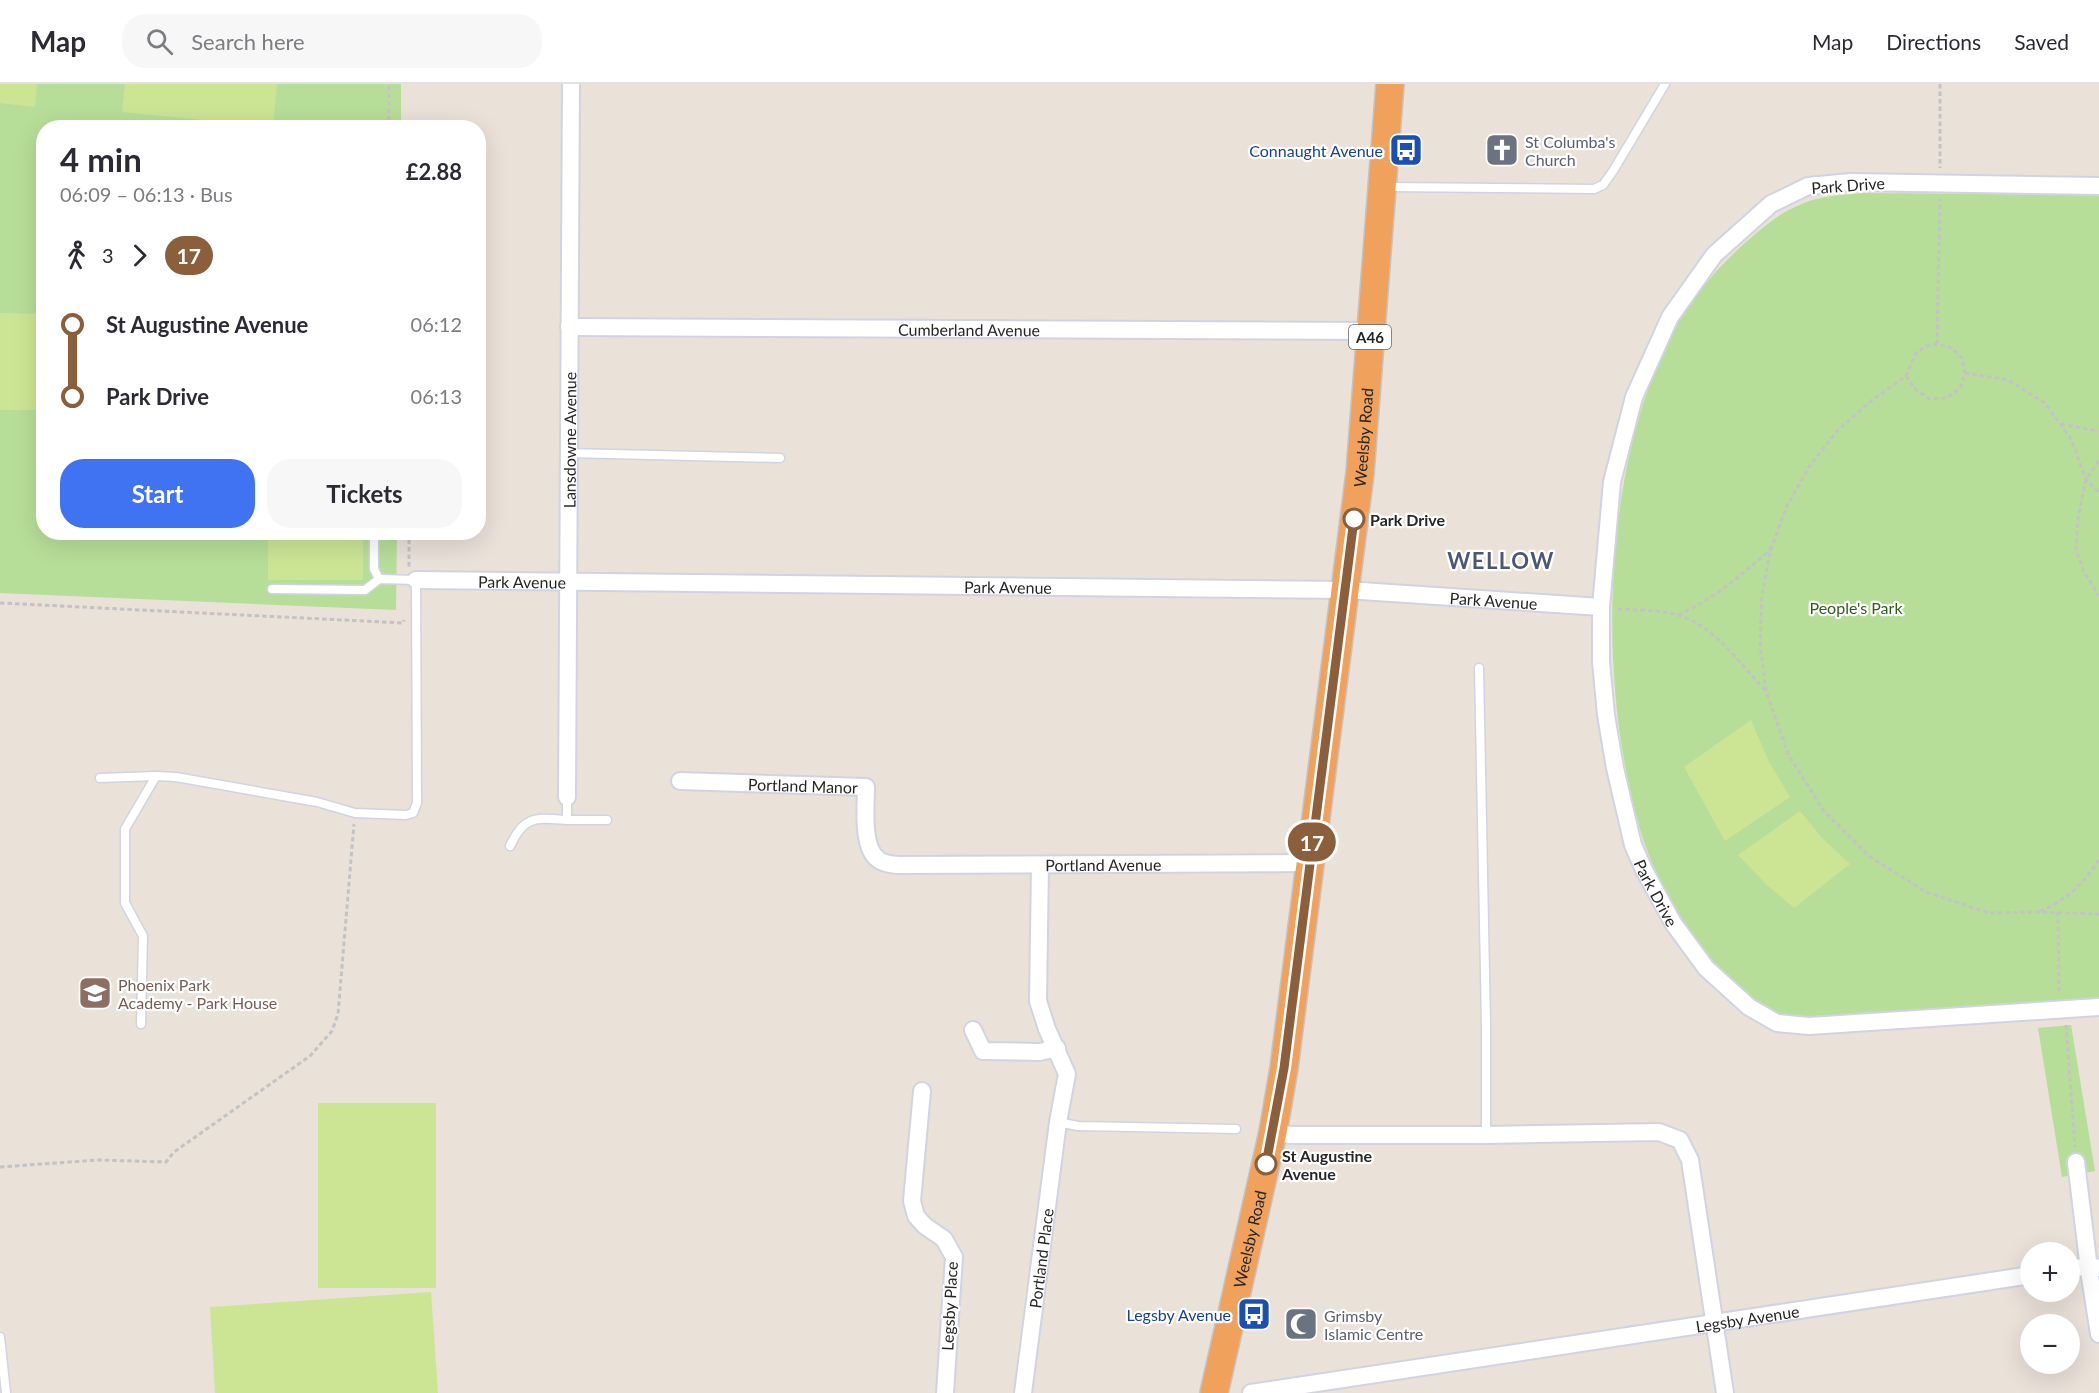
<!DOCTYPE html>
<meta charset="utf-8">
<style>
:root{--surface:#fff;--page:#f7f7f7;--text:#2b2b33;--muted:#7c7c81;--line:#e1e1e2;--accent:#3f73f1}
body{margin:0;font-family:Lato,sans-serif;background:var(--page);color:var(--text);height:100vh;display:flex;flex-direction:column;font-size:22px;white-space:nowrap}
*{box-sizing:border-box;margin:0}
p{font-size:20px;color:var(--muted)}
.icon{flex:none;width:33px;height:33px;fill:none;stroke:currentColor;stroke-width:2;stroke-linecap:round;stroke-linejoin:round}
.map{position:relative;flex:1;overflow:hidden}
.sheet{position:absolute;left:36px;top:36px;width:450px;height:420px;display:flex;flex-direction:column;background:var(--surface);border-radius:24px;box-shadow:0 6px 24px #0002}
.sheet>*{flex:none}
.badge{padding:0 12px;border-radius:20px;font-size:21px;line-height:39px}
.fabs{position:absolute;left:2020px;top:1158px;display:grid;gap:12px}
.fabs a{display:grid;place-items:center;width:60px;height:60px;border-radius:50%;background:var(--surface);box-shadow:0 6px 24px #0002;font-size:30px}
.map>.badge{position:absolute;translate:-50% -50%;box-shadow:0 0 0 3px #fff}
.legs{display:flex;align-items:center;gap:9px;height:66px;padding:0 24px;font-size:20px}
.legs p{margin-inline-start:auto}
.headline{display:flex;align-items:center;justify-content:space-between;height:102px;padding:0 24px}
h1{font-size:33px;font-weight:700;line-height:45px}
.cta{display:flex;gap:12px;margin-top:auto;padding:12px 24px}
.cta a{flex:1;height:69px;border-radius:24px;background:var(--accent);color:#fff;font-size:24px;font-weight:700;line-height:69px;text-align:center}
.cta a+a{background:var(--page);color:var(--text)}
ul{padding:0 24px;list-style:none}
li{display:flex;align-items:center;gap:21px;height:72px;font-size:22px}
li i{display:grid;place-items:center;width:9px;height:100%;margin:0 8px;background:currentColor}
li i::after{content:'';width:15px;height:15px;margin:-8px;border:4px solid;border-radius:50%;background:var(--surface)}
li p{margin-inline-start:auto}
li:first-child i{background:linear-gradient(#0000 50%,currentColor 0)}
li:last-child i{background:linear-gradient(currentColor 50%,#0000 0)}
header{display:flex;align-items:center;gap:36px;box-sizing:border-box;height:84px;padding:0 30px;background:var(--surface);border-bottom:2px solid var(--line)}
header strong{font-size:28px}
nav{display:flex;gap:33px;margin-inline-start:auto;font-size:21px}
.search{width:420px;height:54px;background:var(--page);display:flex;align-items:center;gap:15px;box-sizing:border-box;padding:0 21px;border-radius:24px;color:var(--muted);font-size:22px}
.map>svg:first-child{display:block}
.green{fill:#b7de98}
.pitch{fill:#cbe594}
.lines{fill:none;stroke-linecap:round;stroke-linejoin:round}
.service-casing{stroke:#cfd4e0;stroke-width:11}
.minor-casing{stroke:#cfd4e0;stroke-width:20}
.trunk-casing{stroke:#c3c3c3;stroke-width:30}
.path{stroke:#c3c3c3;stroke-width:3;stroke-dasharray:4.5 3;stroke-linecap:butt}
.service{stroke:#fff;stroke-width:8}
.minor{stroke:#fff;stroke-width:16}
.trunk{stroke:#f0a25c;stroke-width:27}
.line-1-casing{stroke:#fff;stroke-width:14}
.line-1{stroke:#8b5e3c;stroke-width:9}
.stop-1-dot{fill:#fff;stroke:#8b5e3c;stroke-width:3}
.labels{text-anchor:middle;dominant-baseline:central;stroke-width:4.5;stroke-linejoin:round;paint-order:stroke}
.shield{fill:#fff;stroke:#686868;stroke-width:1.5}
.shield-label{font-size:15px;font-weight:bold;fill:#272727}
.worship-label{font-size:16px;fill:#5b616d;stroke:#fff;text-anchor:start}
.transit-label{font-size:16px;fill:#164399;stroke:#fff;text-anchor:end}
.street-label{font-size:16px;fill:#272727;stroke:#fff}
.stop-label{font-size:16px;font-weight:bold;fill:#272727;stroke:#fff;text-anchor:start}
.park-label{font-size:16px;fill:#31601c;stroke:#fff}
.education-label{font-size:16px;fill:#785e54;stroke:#fff;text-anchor:start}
.district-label{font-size:22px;font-weight:bold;letter-spacing:1.5px;fill:#4b5775;stroke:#fff}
</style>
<header>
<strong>Map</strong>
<div class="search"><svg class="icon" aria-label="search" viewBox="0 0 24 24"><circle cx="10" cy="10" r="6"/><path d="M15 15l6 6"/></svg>Search here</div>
<nav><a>Map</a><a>Directions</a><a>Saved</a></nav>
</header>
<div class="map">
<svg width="2099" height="1309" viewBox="0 0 2099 1309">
<rect width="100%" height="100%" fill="#eae1d9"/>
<!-- green -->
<g class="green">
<polygon points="0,0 401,0 401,43 44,44 44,448 397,449 396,526 0,509"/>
<path d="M1864 109 2099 111V916L1829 937C1816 936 1800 937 1787 934 1756 926 1725 893 1706 869 1677 832 1653 790 1640 745 1597 598 1601 385 1673 247 1692 213 1717 184 1746 158 1761 145 1778 130 1797 122 1817 112 1841 111 1864 109Z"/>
<polygon points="2071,941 2095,1087 2062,1093 2038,944"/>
</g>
<!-- pitch -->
<g class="pitch">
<polygon points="0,0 37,0 35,23 0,19"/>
<polygon points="125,0 277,0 273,43 122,28"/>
<polygon points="0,229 43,230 43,326 0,326"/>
<rect x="268" y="449" width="95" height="47"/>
<polygon points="1751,636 1769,678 1790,713 1725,757 1684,683"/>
<polygon points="1800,727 1823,755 1850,780 1794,824 1766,800 1738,771"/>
<rect x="318" y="1019" width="118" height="185"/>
<polygon points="431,1208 438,1309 215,1309 210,1223"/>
</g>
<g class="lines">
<!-- service casing -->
<g class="service-casing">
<g id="service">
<polyline points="1387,103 1594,105 1603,101 1613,87 1665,0"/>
<polyline points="567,369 780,374"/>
<polyline points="374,448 374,485 379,495"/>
<polyline points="1479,584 1486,941 1486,1051"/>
<polyline points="100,694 156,692"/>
<polyline points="567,713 567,736 607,736"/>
<path d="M510 762C524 731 536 734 567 736"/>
<polyline points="141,940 143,852 125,819 125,745 156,692 176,693 317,718 355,729 406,731 413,729 417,719 416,496 379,495 365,506 272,505"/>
<polyline points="1058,1038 1078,1042 1236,1045"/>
<polyline points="0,1253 6,1309"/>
</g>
</g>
<!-- minor casing -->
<g class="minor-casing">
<g id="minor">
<path id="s1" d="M2099 102 1851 98 1808 102 1771 120 1714 171 1670 233 1634 313 1612 398 1601 523V578L1606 631 1615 684 1633 761 1644 786 1673 839 1706 884 1749 923 1777 939 1809 942 2099 923"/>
<path id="s2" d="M569 243 1370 247"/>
<path id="s3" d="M416 496 1346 506 1601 523"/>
<path id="s4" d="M680 697 866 703C866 722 861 765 879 776 884 780 891 780 897 781L1310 779"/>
<path id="s5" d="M567 713 571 0"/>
<polyline points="973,946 983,967 1040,968 1057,964"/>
<polyline points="922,1007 912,1117 916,1132 925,1142 944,1155 954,1173 945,1309"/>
<polyline points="1273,1048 1291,1051 1486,1051 1659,1048 1680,1056 1690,1076 1725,1309"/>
<polyline points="2076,1078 2090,1193 2099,1250"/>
<polyline points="2070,1185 2089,1182 2099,1184"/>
<path id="s6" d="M1023 1309 1058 1038 1067 990 1047 945 1038 917 1040 781"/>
<path id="s7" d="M1251 1309 2031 1191"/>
</g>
</g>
<!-- trunk casing -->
<g class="trunk-casing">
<g id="trunk">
<path id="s8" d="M1214 1309 1273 1048 1284 984 1360 389 1390 0"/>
</g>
</g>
<!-- path -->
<g class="path">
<polyline points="1940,0 1940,84"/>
<polyline points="389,44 389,0"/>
<polyline points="1937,260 1940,115"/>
<polyline points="1965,289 2008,296 2045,319 2071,355 2086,395 2099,409"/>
<polyline points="1906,292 1916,306 1930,315 1947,314 1960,304 1965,289 1962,274 1952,264 1937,260 1926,262 1916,269 1906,292 1871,317 1837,347 1809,383 1787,422 1771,464 1762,511 1760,559 1766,607 1788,670 1823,726 1870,773 1926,808 1989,829 2037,828 2099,830"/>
<polyline points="2061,340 2099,347"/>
<polyline points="2099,377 2086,395 2078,434 2076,466 2084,488 2099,512"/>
<polyline points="409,448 409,483"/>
<polyline points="0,519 403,539 404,536"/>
<path d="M1618 525C1636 526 1662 526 1678 531 1716 543 1739 579 1765 606"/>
<path d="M1678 531C1717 513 1739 493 1771 465"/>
<path d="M2040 827C2066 817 2084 799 2099 776"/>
<polyline points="2058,828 2059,911"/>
<polyline points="2066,941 2075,1063"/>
<polyline points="0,1083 98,1076 166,1078 174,1068 310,972 332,947 338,930 354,740"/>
</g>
<!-- service -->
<use href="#service" class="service"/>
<!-- minor -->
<use href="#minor" class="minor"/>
<!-- trunk -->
<use href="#trunk" class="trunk"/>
</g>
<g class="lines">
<!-- line-1 casing -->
<g class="line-1-casing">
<polyline id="line-1" points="1266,1080 1284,984 1354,435"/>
</g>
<!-- line-1 -->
<use href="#line-1" class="line-1"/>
</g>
<!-- icons -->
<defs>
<g id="bus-square" transform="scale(1.725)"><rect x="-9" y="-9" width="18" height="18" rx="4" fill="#1a4fb4" stroke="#fff"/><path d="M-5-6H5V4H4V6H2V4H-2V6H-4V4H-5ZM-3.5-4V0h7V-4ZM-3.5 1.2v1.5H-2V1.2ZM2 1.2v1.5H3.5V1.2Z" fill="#fff"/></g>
<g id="church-square" transform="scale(1.725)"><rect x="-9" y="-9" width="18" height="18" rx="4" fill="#6b7280" stroke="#fff"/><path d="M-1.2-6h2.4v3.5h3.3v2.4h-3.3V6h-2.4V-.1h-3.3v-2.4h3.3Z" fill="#fff"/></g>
<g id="school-square" transform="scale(1.725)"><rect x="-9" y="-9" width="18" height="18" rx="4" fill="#8d6e63" stroke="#fff"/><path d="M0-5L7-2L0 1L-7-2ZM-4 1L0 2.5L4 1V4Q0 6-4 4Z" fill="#fff"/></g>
<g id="mosque-square" transform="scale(1.725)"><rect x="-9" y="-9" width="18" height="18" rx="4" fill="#6b7280" stroke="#fff"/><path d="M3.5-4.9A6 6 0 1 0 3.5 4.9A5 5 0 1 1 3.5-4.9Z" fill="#fff"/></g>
</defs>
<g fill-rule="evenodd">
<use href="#bus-square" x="1406" y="66"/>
<use href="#church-square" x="1502" y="66"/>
<use href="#school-square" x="95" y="909"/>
<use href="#bus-square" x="1254" y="1230"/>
<use href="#mosque-square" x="1301" y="1240"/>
</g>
<!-- markers -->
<g class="stop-1-dot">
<circle cx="1354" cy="435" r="10"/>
<circle cx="1266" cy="1080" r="10"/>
</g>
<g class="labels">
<!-- shield labels -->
<rect class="shield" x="1349" y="241" width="42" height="24" rx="4.5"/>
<g class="shield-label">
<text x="1370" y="253">A46</text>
</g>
<!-- worship labels -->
<g class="worship-label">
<text x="1525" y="57">St Columba's<tspan x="1525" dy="18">Church</tspan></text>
<text x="1324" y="1231">Grimsby<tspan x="1324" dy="18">Islamic Centre</tspan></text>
</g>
<!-- transit labels -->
<g class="transit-label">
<text x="1383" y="66">Connaught Avenue</text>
<text x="1231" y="1230">Legsby Avenue</text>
</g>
<!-- street labels -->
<g class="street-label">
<text transform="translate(1848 101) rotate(-4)">Park Drive</text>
<text stroke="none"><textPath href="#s2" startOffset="400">Cumberland Avenue</textPath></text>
<text stroke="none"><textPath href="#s8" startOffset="968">Weelsby Road</textPath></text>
<text stroke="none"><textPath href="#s5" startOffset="357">Lansdowne Avenue</textPath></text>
<text stroke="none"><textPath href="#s3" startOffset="106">Park Avenue</textPath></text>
<text stroke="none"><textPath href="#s3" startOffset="592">Park Avenue</textPath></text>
<text stroke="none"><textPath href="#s3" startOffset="1078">Park Avenue</textPath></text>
<text stroke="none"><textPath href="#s4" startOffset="123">Portland Manor</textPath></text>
<text stroke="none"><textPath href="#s4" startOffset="488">Portland Avenue</textPath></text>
<text stroke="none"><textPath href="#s1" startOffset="1080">Park Drive</textPath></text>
<text stroke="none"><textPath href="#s8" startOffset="158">Weelsby Road</textPath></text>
<text stroke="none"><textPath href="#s6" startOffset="136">Portland Place</textPath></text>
<text transform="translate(949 1222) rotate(-87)">Legsby Place</text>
<text stroke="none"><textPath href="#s7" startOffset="502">Legsby Avenue</textPath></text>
</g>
<!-- stop labels -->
<g class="stop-label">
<text x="1370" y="435">Park Drive</text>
<text x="1282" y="1071">St Augustine<tspan x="1282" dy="18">Avenue</tspan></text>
</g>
<!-- park labels -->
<g class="park-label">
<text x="1856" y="523">People's Park</text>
</g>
<!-- education labels -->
<g class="education-label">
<text x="118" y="900">Phoenix Park<tspan x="118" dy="18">Academy - Park House</tspan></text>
</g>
<!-- district labels -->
<g class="district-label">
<text x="1501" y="476">WELLOW</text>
</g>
</g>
</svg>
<div class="fabs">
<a>+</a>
<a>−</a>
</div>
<b class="badge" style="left:1312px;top:758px;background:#8b5e3c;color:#fff">17</b>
<section class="sheet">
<div class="headline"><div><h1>4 min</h1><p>06:09 – 06:13 · Bus</p></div><b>£2.88</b></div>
<div class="legs"><svg class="icon" aria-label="walk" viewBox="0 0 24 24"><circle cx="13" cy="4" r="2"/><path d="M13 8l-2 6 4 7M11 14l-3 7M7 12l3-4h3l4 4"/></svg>3<svg class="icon" aria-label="forward" viewBox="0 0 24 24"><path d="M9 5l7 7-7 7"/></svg><b class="badge" style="background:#8b5e3c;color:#fff">17</b></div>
<ul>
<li><i style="color:#8b5e3c"></i><b>St Augustine Avenue</b><p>06:12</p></li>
<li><i style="color:#8b5e3c"></i><b>Park Drive</b><p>06:13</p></li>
</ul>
<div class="cta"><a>Start</a><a>Tickets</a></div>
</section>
</div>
